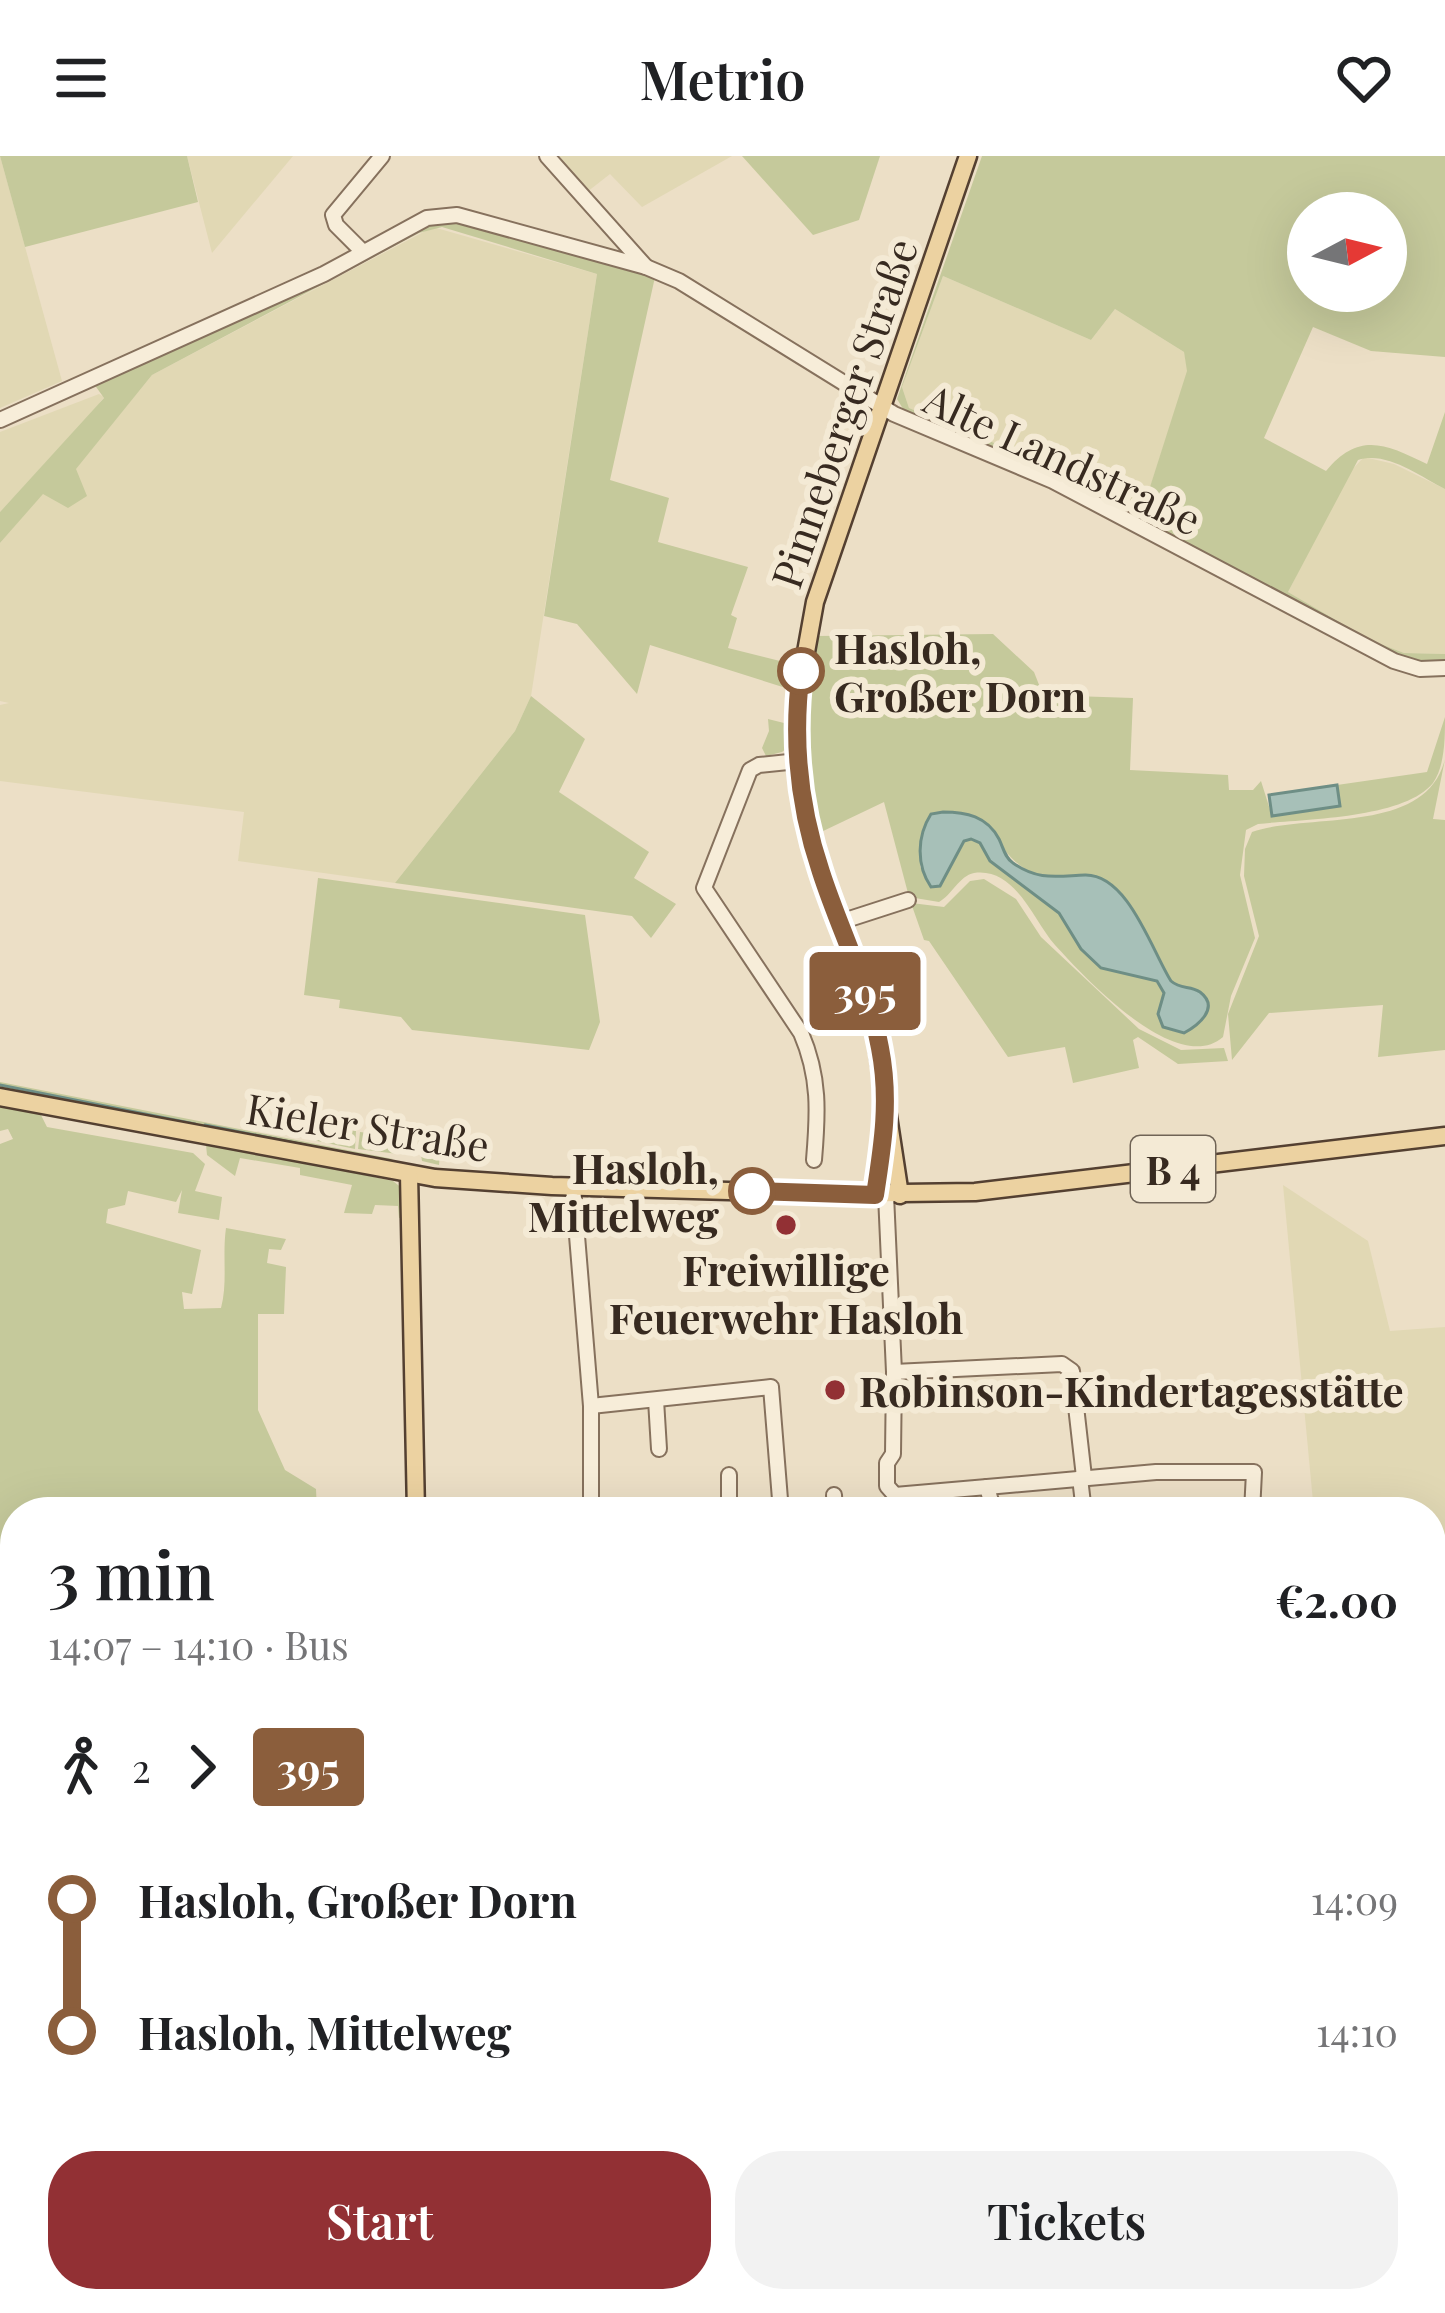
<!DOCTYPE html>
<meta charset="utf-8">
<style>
:root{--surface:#fff;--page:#f2f2f2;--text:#202124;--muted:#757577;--accent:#923034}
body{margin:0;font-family:"Playfair Display",serif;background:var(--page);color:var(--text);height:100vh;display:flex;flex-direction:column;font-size:45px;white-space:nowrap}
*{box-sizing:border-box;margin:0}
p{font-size:39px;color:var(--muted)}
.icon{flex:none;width:66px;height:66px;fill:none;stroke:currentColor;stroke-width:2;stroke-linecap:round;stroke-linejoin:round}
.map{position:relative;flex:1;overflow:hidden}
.details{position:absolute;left:0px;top:1341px;width:1446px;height:816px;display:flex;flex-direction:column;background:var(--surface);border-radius:48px 48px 0 0;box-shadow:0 12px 48px #0002}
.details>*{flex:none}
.badge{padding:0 24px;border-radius:9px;font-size:42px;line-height:78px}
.needle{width:78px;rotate:83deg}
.controls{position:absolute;left:1287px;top:36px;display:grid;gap:24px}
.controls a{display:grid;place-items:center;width:120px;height:120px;border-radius:50%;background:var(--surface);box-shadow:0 12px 48px #0002;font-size:60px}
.map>.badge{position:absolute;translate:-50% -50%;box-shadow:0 0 0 6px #fff}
.legs{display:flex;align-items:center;gap:18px;height:132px;padding:0 48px;font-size:39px}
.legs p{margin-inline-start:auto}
.summary{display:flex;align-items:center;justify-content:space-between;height:204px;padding:0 48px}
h1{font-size:66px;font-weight:600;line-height:90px}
.button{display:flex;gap:24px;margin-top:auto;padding:24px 48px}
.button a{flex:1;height:138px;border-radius:48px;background:var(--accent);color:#fff;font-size:48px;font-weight:600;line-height:138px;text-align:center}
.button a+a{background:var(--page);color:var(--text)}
ul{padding:0 48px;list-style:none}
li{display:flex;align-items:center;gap:42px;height:132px;font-size:45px}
li i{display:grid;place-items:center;width:18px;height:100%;margin:0 15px;background:currentColor}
li i::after{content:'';width:30px;height:30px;margin:-15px;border:9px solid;border-radius:50%;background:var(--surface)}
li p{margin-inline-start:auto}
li:first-child i{background:linear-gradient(#0000 50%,currentColor 0)}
li:last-child i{background:linear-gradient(currentColor 50%,#0000 0)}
header{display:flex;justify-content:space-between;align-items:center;height:156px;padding:0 48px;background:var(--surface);font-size:54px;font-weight:600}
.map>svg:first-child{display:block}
.farmland{fill:#e1d8b4}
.green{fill:#c5c99b;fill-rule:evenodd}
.water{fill:#a7c0b8;stroke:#6e8e85;stroke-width:3}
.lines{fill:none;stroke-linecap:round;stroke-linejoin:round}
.stream{stroke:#6e8e85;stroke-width:3}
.minor-casing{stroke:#86715d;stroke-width:18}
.major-casing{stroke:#544031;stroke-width:21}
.minor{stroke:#f7edd9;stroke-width:14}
.major{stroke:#ecd2a1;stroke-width:16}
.rail{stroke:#372a20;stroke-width:3;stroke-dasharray:21 21;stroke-linecap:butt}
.line-1-casing{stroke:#fff;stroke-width:27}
.line-1{stroke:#8b5e3c;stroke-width:18}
.stop-1-dot{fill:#fff;stroke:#8b5e3c;stroke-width:6}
.poi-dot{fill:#923034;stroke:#f4ead5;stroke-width:4.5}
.labels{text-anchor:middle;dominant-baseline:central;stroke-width:12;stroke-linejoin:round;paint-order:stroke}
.shield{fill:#f4ead5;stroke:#706456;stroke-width:3}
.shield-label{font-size:39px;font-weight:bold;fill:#372a20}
.street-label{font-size:42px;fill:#372a20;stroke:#f4ead5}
.stop-label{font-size:42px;font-weight:bold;fill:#372a20;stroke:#f4ead5;text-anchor:start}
.poi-label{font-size:42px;font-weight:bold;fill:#372a20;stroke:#f4ead5}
</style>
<header><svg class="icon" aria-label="menu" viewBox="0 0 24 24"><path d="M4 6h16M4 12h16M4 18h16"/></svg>Metrio<svg class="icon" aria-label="heart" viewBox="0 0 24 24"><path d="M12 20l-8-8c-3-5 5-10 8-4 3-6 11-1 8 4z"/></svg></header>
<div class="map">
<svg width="1445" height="2157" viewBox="0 0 1445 2157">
<rect width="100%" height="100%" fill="#ecdfc6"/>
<!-- farmland -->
<g class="farmland">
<polygon points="0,0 62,225 0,252"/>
<polygon points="187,0 293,0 212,97"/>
<polygon points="559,0 732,0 642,51 610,18 587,36"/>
<polygon points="433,71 597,118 531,540 515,575 395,727 238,705 244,656 0,625 0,549 9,547 0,545 0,387 43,337 75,313 152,219"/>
<polygon points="943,120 1091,184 1115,153 1184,196 1188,215 1142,356 1065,316 909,252 902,231"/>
<polygon points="99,238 104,241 95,253 0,356 0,276"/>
<polygon points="1364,301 1394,308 1445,333 1445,498 1404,497 1370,484 1288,436 1349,317"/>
<polygon points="1283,1029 1368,1085 1390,1175 1445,1171 1445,1532 1431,1539 1431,1356 1314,1356"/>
<polygon points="1438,1725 1445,1742 1445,1810 1431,1818 1431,1728"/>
<polygon points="0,2020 15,2021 15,2142 367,2142 366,2153 365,2157 0,2157"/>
<polygon points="389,2142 518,2142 389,2155"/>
<polygon points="866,2142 995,2142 1004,2157 838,2157"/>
</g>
<!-- green -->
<g class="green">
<polygon points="0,0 187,0 198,46 25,91"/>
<polygon points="742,0 880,0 859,64 813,79"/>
<path d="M982 0H1445V201L1371 195 1313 171 1264 282 1326 315C1359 275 1386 288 1427 308L1445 256V333C1419 320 1387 295 1358 304L1288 436 1370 484 1404 497 1445 498V508H1407L905 256 897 243ZM1308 57H1386V135H1308ZM943 120 1091 184 1115 153 1184 196 1187 215 1142 356 1065 316 909 252 902 231Z"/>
<polygon points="457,63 655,121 610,324 669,342 658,386 748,411 731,459 737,462 728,492 792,508 789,533 650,489 637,538 577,468 544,460 597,118 442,71 419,77 152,219 76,313 87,340 68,352 43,338 0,387 0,356 104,242 94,228 427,66"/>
<path d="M993 478 1034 516 1043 539 1133 542 1130 614 1228 619 1229 634H1253L1261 625 1272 660 1339 650 1337 629 1427 616 1445 561C1445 581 1445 610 1433 627 1404 663 1303 663 1258 668L1246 674 1240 719 1255 782 1231 840 1223 881C1177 921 1085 822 1055 789 1034 766 1016 711 974 717 959 720 952 739 939 746L909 741 884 646 819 677C807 610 801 547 817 480ZM943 656C999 657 991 697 1034 718 1051 726 1064 719 1082 720 1091 721 1101 725 1111 727L1144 774 1171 825 1177 832 1201 837 1207 853 1202 865 1184 877 1158 858 1164 837 1157 825 1101 812 1081 793 1059 757 990 705 980 687 971 683 964 684 940 730 920 711 925 668Z"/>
<polygon points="531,540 585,583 559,636 649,696 634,722 676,748 651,782 632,760 395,727 515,575"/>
<polygon points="768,563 788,568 787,592 782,596 766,600 762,592 769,575"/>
<path d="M1445 603 1433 663 1445 664V894L1378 901 1383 849 1269 857 1232 904 1228 858 1259 780 1244 720 1245 693 1252 676C1309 656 1426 680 1445 603Z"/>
<polygon points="318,722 585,759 600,866 589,894 412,874 401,861 339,852 340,844 304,839"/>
<polygon points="984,723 1016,743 1041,781 1139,873 1181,894 1224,892 1228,905 1178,908 1138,881 1133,884 1139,912 1073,927 1065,891 1008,901 929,785 924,784 911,747 944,751 970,725"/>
<polygon points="0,926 393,1003 382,1005 0,934"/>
<path d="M0 949 40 957 47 971 193 997 205 1008 195 1035 222 1041 219 1064 178 1057 182 1034 176 1046 128 1035 125 1049 108 1053 106 1067 201 1094 192 1138 182 1136 184 1153 221 1152C228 1125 222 1100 226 1072L286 1083 281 1094 269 1093 267 1107 286 1111 284 1158H258V1254L285 1314 316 1333 317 1356H15V1712L0 1725V1629L8 1617 0 1611V988L13 983 8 973 0 975Z"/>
<polygon points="290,967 356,975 355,993 289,979"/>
<polygon points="396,973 400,974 398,998 358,993 360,976 395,980"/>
<polygon points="435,976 441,983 439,1009 422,1005 418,980 433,981"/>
<polygon points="211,987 393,1025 403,1033 404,1062 399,1062 398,1050 375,1049 372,1058 344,1057 352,1029 300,1019 300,1012 240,1002 235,1020 207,999 206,989"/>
<polygon points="15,1805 15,1995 0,1992 0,1807"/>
<polygon points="1431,1826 1445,1852 1445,1927 1431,1935"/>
<polygon points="995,2142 1282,2142 1292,2157 1004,2157"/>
</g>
<!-- water -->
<g class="water">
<polygon points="1337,629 1340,650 1272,660 1269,639"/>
<path d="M943 656C966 656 987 660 999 683 1003 691 1005 702 1013 707 1038 725 1057 720 1085 719 1128 718 1152 795 1171 825 1181 834 1190 829 1200 836 1221 852 1197 870 1184 877L1163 871 1158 858 1164 837 1157 825 1101 812 1081 793 1059 757 990 705 980 687 971 683 964 685 940 730 931 731C916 709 917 680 931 658Z"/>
</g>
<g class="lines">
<!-- stream -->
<g class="stream">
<polyline points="0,929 195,968"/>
<polyline points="205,969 305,989"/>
</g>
<!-- minor casing -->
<g class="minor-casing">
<g id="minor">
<polyline points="547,0 646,111"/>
<polyline points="363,96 336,69 333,59 382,0"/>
<polyline points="0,264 324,118 427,62 457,59 646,111 679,125 894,258 1053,325 1394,505 1420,513 1445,512"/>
<path d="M798 605 759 609 750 614 704 732 801 877C820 921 818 957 814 1004"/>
<polyline points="840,766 908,744"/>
<polyline points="573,1031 591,1250 591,1356"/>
<polyline points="886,1039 894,1216 893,1298 887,1307 887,1330 895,1339 894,1356"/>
<polyline points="894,1216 1062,1208 1072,1215 1084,1321"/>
<polyline points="656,1244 659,1293"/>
<polyline points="591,1250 771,1231 781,1356"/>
<polyline points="1080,1322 1084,1356"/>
<polyline points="834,1339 835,1356"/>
<polyline points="895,1339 987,1331"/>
<polyline points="729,1356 729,1319"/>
<polyline points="994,1356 987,1331 1156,1316 1254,1316 1252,1356"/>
<polyline points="1431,1689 1445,1685"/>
<polyline points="1431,2025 1445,2021"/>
<polyline points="380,2142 380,2157"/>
<polyline points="682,2142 688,2157"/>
<polyline points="1384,2142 1393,2157"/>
<polyline points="495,2157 611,2142"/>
</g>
</g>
<!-- major casing -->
<g class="major-casing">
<g id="major">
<polyline points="0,941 435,1022 552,1030 830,1038 975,1036 1445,980"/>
<polyline points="409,1018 416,1356"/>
<polyline points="875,1039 884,981"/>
<polyline points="900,1039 872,855 822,720 806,662 798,605 797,546 815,446 968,0"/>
<polyline points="742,2142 755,2157"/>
</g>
</g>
<!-- minor -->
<use href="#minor" class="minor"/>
<!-- major -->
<use href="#major" class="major"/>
<!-- rail -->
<g class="rail">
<polyline points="1431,1717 1445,1711"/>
<polyline points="0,2007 15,2009"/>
</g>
</g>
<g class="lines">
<!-- line-1 casing -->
<g class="line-1-casing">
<path id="line-1" d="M752 1035 875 1039C883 988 890 943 880 892 869 830 840 775 821 716 799 651 792 583 801 515"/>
</g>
<!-- line-1 -->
<use href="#line-1" class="line-1"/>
</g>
<!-- markers -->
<g class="stop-1-dot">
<circle cx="801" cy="515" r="21"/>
<circle cx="752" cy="1035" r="21"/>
</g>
<g class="poi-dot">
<circle cx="786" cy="1069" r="12"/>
<circle cx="835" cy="1234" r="12"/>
</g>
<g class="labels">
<!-- shield labels -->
<rect class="shield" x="1131" y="980" width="84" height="66" rx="9"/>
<g class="shield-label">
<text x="1173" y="1013">B 4</text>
</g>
<!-- street labels -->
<g class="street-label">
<text transform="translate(843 257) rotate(-71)">Pinneberger Straße</text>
<text transform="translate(1063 302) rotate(25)">Alte Landstraße</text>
<text transform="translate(368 970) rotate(9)">Kieler Straße</text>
</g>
<!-- stop labels -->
<g class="stop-label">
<text x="834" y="491">Hasloh,<tspan x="834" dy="48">Großer Dorn</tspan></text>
<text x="719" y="1011" text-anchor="end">Hasloh,<tspan x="719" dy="48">Mittelweg</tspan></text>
</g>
<!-- poi labels -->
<g class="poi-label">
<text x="786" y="1113">Freiwillige<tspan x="786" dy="48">Feuerwehr Hasloh</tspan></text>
<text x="859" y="1234" text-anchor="start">Robinson-Kindertagesstätte</text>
</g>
</g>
</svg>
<div class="controls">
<a><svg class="needle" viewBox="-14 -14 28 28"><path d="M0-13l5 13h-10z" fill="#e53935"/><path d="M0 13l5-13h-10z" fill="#757577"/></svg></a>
</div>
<b class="badge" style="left:865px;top:835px;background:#8b5e3c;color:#fff">395</b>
<section class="details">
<div class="summary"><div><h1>3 min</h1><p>14:07 – 14:10 · Bus</p></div><b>€2.00</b></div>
<div class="legs"><svg class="icon" aria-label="walk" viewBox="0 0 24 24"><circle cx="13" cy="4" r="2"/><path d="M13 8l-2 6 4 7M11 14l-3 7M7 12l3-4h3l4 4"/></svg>2<svg class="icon" aria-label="forward" viewBox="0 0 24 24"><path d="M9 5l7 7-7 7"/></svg><b class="badge" style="background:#8b5e3c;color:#fff">395</b></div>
<ul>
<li><i style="color:#8b5e3c"></i><b>Hasloh, Großer Dorn</b><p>14:09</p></li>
<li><i style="color:#8b5e3c"></i><b>Hasloh, Mittelweg</b><p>14:10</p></li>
</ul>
<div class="button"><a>Start</a><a>Tickets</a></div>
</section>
</div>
